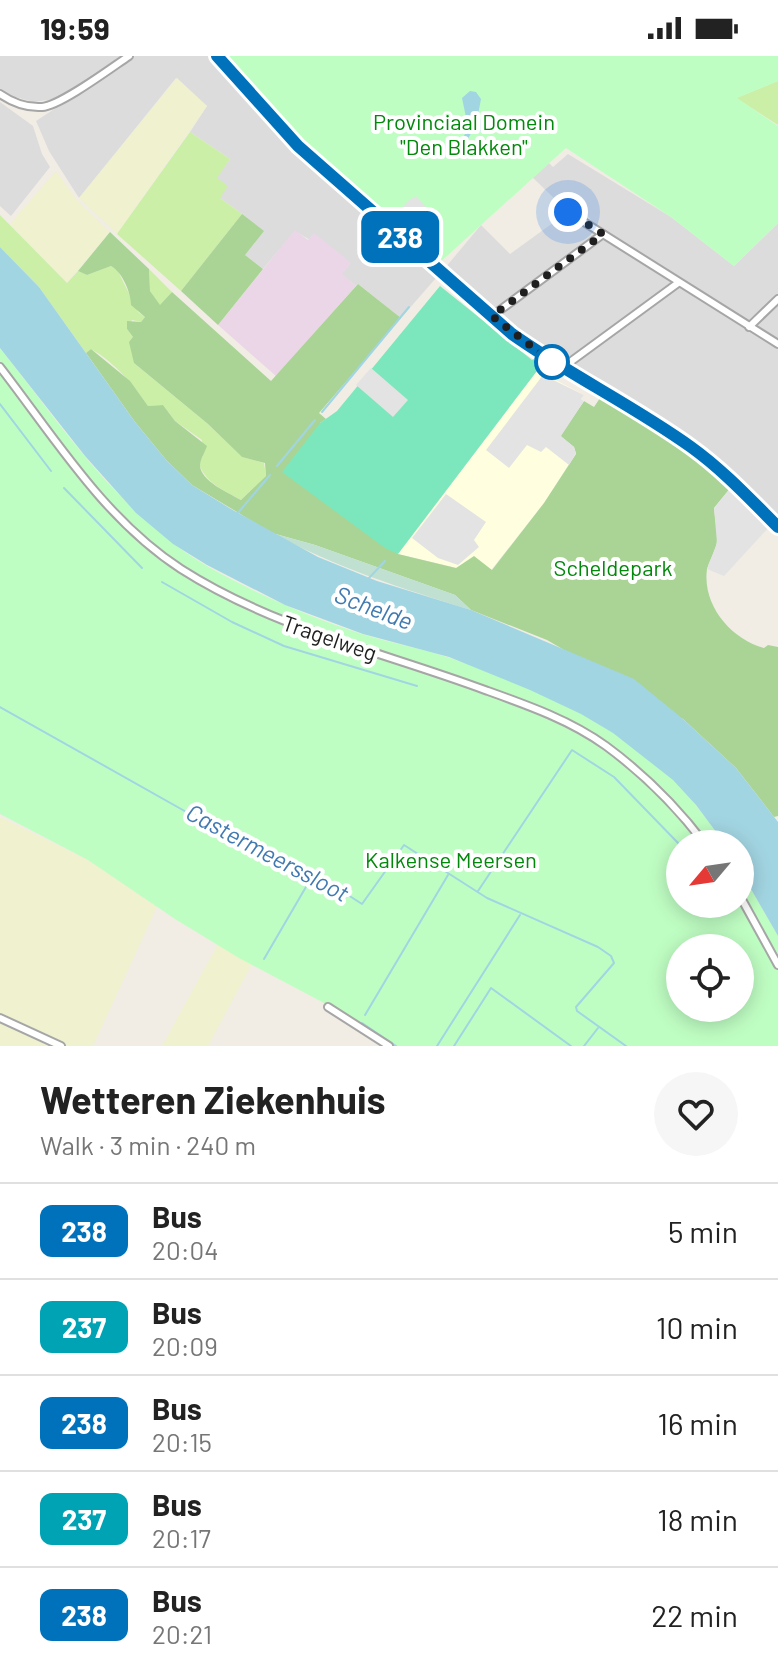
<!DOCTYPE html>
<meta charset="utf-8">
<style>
:root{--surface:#fff;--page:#f6f6f6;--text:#222;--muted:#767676;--line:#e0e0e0}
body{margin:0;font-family:Barlow,sans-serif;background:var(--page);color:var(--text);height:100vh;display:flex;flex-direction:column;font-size:30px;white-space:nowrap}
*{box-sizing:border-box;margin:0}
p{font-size:26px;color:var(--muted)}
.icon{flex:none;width:44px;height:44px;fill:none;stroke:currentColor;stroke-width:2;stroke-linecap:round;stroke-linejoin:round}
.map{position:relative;height:990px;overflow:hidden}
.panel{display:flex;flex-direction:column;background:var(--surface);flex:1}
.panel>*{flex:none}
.badge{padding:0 16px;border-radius:12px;font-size:28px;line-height:52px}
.needle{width:52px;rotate:241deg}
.controls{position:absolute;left:666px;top:774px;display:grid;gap:16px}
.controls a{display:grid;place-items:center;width:88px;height:88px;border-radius:50%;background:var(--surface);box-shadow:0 4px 20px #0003;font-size:40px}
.you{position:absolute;width:40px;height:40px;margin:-20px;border:6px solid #fff;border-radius:50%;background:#1a73e8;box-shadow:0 0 0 12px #1a73e833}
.map>.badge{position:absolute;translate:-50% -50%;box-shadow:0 0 0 4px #fff}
.round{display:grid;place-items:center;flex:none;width:84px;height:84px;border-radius:42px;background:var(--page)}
.head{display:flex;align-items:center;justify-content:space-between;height:136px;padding:0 40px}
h1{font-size:38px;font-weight:700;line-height:60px}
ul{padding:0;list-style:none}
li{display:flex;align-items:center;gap:24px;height:96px;padding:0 40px;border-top:2px solid var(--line)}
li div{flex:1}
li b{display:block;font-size:30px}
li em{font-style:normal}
li .badge{min-width:88px;font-weight:700;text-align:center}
.status{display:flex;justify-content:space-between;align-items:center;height:56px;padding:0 40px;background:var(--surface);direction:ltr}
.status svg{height:22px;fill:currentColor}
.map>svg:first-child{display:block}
.residential{fill:#dddcdc}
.industrial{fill:#ebd6e7}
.education{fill:#ffffe0}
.farmland{fill:#eff1cf}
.grass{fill:#cbefa7}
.forest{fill:#a9d496}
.wetland{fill:#c0e0d1}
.park{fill:#bffec3;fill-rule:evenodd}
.pitch{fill:#7ce7bc}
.parking{fill:#e3e3e3}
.water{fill:#a2d5e2}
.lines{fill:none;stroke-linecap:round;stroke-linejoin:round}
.stream{stroke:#a2d5e2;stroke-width:2}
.street-casing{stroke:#a6a6a6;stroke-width:10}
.secondary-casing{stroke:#717d00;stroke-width:12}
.street{stroke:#fff;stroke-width:6}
.secondary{stroke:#fcffb5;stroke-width:8}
.line-casing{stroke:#fff;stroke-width:18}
.line{stroke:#0072bc;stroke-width:12}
.walk{stroke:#1f1f1f;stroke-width:8;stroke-dasharray:0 14.4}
.stop-dot{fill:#fff;stroke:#0072bc;stroke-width:4}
.labels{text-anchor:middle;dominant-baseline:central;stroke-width:8;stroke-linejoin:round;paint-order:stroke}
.park-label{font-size:22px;fill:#02890b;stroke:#fff}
.street-label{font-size:22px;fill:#1f1f1f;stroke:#fff}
.water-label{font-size:24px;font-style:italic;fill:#407ab0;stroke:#fff}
</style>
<div class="status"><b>19:59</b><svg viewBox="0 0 49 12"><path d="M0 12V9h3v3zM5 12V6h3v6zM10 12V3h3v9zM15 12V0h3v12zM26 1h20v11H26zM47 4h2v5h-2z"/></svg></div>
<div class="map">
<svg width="778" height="990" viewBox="0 0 778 990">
<rect width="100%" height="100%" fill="#f1ede5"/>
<!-- residential -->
<g class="residential">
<polygon points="0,0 121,0 55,43 33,46 9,39 0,33"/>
<polygon points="135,0 210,0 266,67 321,122 436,222 401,262 358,228 356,230 341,218 350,208 295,175 263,213 245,199 242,158 220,142 216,122 230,103 190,76 207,50 176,22 79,142 49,95 36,65"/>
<polygon points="0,46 33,70 42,98 50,111 11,160 0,150"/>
<polygon points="568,98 671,161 734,210 778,167 778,464 717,406 527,284 445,212 481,169 510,198 557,164 564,168 578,169 586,173 591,164 573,143 566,142 558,146 529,118 544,102 553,111"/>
</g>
<!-- industrial -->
<polygon class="industrial" points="295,174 308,184 314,177 351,207 342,218 356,230 276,320 218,269"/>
<!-- education -->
<polygon class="education" points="543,307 550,310 544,318 584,339 581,343 584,345 576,397 544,447 491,514 457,512 398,498"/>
<!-- farmland -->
<g class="farmland">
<polygon points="177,22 207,50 117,178 79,142"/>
<polygon points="56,115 76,143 110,176 67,227 10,168"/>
<polygon points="0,761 88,804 157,851 93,990 63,990 0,960"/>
<polygon points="218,888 252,908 208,990 162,990"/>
<polygon points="0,966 28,978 54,990 0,990"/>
</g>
<!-- grass -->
<g class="grass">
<polygon points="778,25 778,69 736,42"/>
<polygon points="190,76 230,103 217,122 228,130 220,142 242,158 181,235 117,178"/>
<path d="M0 159 67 227 78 215 87 219 111 210 117 213 138 256 145 261 141 266 132 264 127 273 133 281 134 307 208 368 242 401 264 407 266 420 241 444C225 435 203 426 199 406L203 400 202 384 175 365 163 349 148 350C132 328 116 307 91 293L86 297 39 231 0 191Z"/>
<polygon points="149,213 172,236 160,250 150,235"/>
</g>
<!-- forest -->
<g class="forest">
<polygon points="242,158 264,175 245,199 263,213 218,269 181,235"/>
<path d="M110 176 149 213 150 235 160 249 172 236 271 325 358 228 401 262 319 357 326 363 320 367 398 498 456 512 474 500 492 514 544 447 576 398 574 391 560 380 584 345 594 351 600 342 648 367 732 430 714 452C715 464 719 479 716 490 714 498 709 505 707 513 702 549 731 583 764 592L768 589 778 591V760L774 761 736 712 683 663 547 584 471 554 455 539 315 489 272 477 192 429 167 405 135 366 86 297 91 293 130 325 148 350 163 349 175 365 207 390C205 396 200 404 200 409 200 425 229 437 241 444L266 420 265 407 242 401 208 368 134 307 129 286 133 281 127 273V265L141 266 145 261 131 249C131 236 122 216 111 210L87 219 78 215Z"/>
</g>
<!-- wetland -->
<path class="wetland" d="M272 477 315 489 455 539 471 554C400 532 338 512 272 477Z"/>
<!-- park -->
<g class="park">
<polygon points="225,0 778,0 778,25 737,42 778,70 778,167 734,210 671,161 566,92 436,210 426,196 434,180 388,167 301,86"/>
<path d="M0 292C62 370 120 459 207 510 256 538 309 561 362 578 391 587 421 592 450 602 529 629 610 664 672 722 692 742 708 765 725 788H680V848H740V814L778 880V990H396L362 967 239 902 175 863 88 804 0 758ZM680 892H740V952H680Z"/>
</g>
<!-- pitch -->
<polygon class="pitch" points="440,230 532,304 536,301 543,307 398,498 385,492 282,416 320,367 337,355"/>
<!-- parking -->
<g class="parking">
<polygon points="416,140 433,158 435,168 434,180 426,196 388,167 408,145"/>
<polygon points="371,312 408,344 393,361 356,329"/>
<polygon points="543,319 584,339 581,343 584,345 561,380 574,391 576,397 569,409 546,391 541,396 527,389 509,412 486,394"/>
<polygon points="732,430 771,469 724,520 707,513 717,487 714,452"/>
<polygon points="446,438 486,466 474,484 479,491 458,509 438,502 412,482"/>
</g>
<!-- water -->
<g class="water">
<polygon points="470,35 476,36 481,43 478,59 485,72 483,75 472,76 459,97 455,98 451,84 464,80 468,71 462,42"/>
<polygon points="0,191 39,231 135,366 167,405 192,429 231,453 318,501 377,525 471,554 634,623 683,663 736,712 778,766 778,880 740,814 740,788 725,788 696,749 673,724 613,677 581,658 530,634 449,601 363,578 285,549 207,509 173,488 136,457 85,400 0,292"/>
</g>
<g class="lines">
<!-- stream -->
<g class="stream">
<polyline points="0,348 51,415"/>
<polyline points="322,356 409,251"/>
<polyline points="277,410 315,364"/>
<polyline points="64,432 142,512"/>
<polyline points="237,458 270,419"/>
<polyline points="369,522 385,505"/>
<polyline points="162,526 232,566 284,590 417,630"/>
<polyline points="0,651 197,762 254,786 320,821 362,848 404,789 487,842 598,891 611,900 614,907 576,951 577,955 626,990"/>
<polyline points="478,835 572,694 614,721 680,789"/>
<polyline points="721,848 724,853"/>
<polyline points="264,903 310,824"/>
<polyline points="365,959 448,819"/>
<polyline points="362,967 396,990"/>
<polyline points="437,990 520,859"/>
<polyline points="454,990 491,932 571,990"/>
<polyline points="584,990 598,972"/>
</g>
<!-- street casing -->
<g class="street-casing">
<g id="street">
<path d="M0 38C13 47 26 52 42 51 60 50 111 12 129 0"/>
<polyline points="568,156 778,288"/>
<polyline points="492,260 603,178"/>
<polyline points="749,271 778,243"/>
<path d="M0 311C55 382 104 463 181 513 275 573 383 596 485 634 527 649 570 664 606 690 644 718 677 751 705 788"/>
<polyline points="562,312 678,227"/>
<polyline points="740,840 778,909"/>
<polyline points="328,951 389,990"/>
<polyline points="0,962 61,990"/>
</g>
</g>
<!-- secondary casing -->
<g class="secondary-casing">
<path id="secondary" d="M218 0 298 90 512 278C570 319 634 349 691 391 723 415 750 443 778 471"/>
</g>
<!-- street -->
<use href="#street" class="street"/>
<!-- secondary -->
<use href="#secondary" class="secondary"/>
</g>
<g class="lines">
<!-- line casing -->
<g class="line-casing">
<path id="line" d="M217 0 298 90 512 278C570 319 634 350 691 391 723 414 750 443 778 471"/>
</g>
<!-- line -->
<use href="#line" class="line"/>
<!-- walk -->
<polyline class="walk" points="552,306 492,260 603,178 568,156"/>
</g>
<!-- markers -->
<circle class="stop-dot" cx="552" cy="306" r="16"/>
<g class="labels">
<!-- park labels -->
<g class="park-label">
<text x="464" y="65">Provinciaal Domein<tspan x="464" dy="25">"Den Blakken"</tspan></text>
<text x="613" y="511">Scheldepark</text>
<text x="451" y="803">Kalkense Meersen</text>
</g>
<!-- street labels -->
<g class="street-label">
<text transform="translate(330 581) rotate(19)">Tragelweg</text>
</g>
<!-- water labels -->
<g class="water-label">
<text transform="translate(374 551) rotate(21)">Schelde</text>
<text transform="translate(268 796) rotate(28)">Castermeerssloot</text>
</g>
</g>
</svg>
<div class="controls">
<a><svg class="needle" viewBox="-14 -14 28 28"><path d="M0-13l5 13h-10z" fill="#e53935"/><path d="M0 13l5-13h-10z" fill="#767676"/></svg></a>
<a><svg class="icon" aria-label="locate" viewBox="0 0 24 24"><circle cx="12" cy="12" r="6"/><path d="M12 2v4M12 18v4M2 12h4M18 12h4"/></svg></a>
</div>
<div class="you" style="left:568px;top:156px"></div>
<b class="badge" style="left:400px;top:181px;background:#0072bc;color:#fff">238</b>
</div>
<section class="panel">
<div class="head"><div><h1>Wetteren Ziekenhuis</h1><p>Walk · 3 min · 240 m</p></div><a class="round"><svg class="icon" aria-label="heart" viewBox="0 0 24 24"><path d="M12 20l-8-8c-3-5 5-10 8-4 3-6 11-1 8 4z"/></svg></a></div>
<ul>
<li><span class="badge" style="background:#0072bc;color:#fff">238</span><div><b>Bus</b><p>20:04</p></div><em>5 min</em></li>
<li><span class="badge" style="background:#00a3b4;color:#fff">237</span><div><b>Bus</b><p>20:09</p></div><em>10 min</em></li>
<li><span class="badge" style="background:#0072bc;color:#fff">238</span><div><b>Bus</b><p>20:15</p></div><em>16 min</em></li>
<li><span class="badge" style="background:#00a3b4;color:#fff">237</span><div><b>Bus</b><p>20:17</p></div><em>18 min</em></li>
<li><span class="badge" style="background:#0072bc;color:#fff">238</span><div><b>Bus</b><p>20:21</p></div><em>22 min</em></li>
</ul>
</section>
